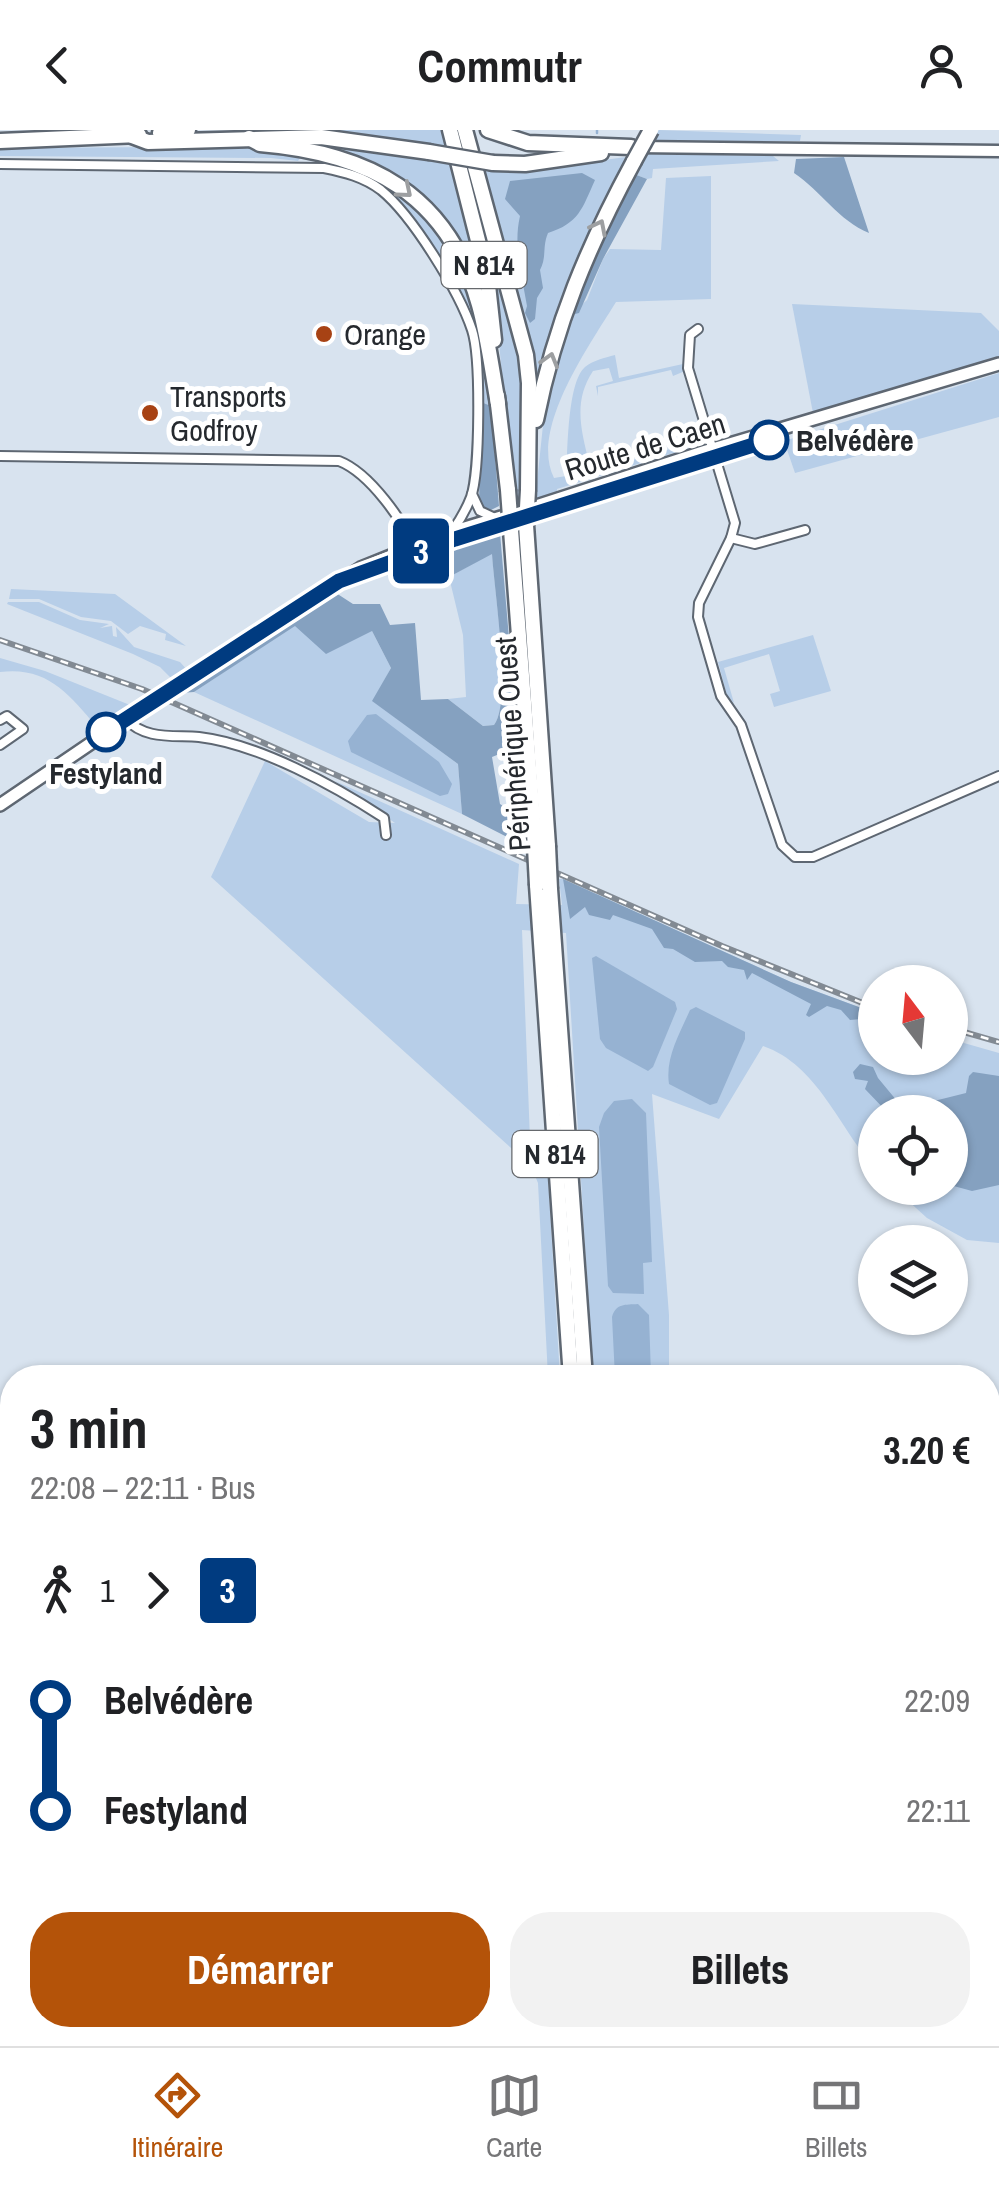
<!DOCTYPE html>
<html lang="fr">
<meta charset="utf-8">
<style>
:root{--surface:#fff;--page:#f2f2f2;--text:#202124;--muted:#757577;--line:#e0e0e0;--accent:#b45309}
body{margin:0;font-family:"Archivo Narrow",sans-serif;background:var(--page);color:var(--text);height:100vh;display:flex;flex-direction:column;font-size:38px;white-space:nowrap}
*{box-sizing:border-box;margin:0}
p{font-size:32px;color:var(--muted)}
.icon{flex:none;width:55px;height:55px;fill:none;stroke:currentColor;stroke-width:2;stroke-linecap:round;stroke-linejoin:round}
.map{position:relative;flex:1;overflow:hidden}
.sheet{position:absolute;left:0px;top:1235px;width:1000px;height:682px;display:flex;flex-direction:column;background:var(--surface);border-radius:40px 40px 0 0;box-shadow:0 2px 8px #0004}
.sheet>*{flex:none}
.badge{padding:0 20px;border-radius:8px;font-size:35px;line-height:65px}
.needle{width:65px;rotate:344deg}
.tools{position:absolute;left:858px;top:835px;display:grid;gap:20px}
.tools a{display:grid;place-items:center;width:110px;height:110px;border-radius:50%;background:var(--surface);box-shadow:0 2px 8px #0004;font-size:50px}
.map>.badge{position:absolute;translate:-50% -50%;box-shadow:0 0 0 5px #fff}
.legs{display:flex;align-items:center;gap:15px;height:110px;padding:0 30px;font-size:32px}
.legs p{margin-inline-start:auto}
.overview{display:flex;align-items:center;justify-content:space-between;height:170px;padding:0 30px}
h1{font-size:55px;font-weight:700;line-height:75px}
.action{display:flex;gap:20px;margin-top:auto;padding:20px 30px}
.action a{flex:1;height:115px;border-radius:40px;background:var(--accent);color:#fff;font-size:40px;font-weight:700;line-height:115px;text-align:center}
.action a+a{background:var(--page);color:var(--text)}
ul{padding:0 30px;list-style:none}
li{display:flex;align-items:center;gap:35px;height:110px;font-size:38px}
li i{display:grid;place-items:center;width:15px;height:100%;margin:0 12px;background:currentColor}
li i::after{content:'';width:25px;height:25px;margin:-12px;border:8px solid;border-radius:50%;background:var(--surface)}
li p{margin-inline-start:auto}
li:first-child i{background:linear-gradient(#0000 50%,currentColor 0)}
li:last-child i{background:linear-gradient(currentColor 50%,#0000 0)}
header{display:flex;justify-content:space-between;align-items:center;height:130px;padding:0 30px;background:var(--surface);font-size:45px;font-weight:700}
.menu{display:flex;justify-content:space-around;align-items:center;height:140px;border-top:2px solid var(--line);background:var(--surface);font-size:28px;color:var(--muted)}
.menu a{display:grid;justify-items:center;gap:5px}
.menu .on{color:var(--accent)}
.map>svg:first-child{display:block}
.green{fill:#b7cee8}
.forest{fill:#85a1c0}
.water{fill:#96b2d2}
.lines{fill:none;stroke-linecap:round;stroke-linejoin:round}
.stream{stroke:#96b2d2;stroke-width:2.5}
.primary-tunnel{stroke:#b4bec8;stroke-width:11;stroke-dasharray:11 5.5;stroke-linecap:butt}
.street-casing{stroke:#5e6772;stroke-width:12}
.secondary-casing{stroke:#5e6772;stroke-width:15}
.primary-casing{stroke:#5e6772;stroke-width:16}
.highway-casing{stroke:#5e6772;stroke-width:19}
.street{stroke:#fff;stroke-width:8}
.secondary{stroke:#fff;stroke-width:10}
.primary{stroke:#fff;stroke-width:11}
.highway{stroke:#fff;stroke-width:14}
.rail-casing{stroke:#828a93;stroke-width:6}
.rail{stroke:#fff;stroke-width:2.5;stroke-dasharray:8;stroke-linecap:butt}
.primary-bridge-casing{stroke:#5e6772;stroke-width:16;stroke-linecap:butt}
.highway-bridge-casing{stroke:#5e6772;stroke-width:19;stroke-linecap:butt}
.primary-bridge{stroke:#fff;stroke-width:11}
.highway-bridge{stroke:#fff;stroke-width:14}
.oneway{stroke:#9d9fa1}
.line-1-casing{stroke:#fff;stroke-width:22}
.line-1{stroke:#003b80;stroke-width:15}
.poi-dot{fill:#a74214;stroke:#fff;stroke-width:4}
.stop-1-dot{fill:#fff;stroke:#003b80;stroke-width:5}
.labels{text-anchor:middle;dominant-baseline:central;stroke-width:10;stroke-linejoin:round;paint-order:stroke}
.shield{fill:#fff;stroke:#66696d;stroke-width:2.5}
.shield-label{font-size:28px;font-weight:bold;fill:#25292e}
.poi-label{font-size:30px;fill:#25292e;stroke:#fff;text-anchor:start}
.stop-label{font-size:30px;font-weight:bold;fill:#25292e;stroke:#fff;text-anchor:start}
.street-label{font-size:30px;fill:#25292e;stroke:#fff}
</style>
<header><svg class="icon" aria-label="back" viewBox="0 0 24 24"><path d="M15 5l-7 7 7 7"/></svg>Commutr<svg class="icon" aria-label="person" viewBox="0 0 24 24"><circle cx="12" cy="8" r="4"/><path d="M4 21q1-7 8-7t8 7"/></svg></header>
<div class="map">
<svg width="999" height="1916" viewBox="0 0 999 1916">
<rect width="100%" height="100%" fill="#d8e3ef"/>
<!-- green -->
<g class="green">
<polygon points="236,0 443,0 448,19 225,5 225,2"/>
<polygon points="659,0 801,5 800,11 652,11"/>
<polygon points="313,12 451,32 480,146 474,147 413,60 377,35"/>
<polygon points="168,17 245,18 303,24 298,31 271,28 0,26 0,18"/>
<polygon points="645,24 773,26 779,31 653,39 652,48 647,49 634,44"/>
<path d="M626 27C589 102 555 174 537 256L534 255 530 218 482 36H559Z"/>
<polygon points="465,35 470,36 515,192 526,279 519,376 513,377 494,152"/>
<path d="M377 46C466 118 477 165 491 276L481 272C481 248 482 225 476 202 464 156 409 77 373 48Z"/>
<path d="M711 46V169L616 172C591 213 529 299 554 348L566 346C568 321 567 253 585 237 594 230 604 228 615 225L619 248 683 234 685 241 673 246 671 240 598 257V266L596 256 613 251 609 238 593 241C573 271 581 300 589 332L584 324 579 328 592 335 595 330 598 339 685 315 691 308 700 306 697 312 686 319 557 359V365L535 372 543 295 552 247 571 185 587 170 603 129 610 119 661 120 666 48Z"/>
<polygon points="792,174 981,183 999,201 999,226 813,283"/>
<polygon points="999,243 999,287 795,343 784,311"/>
<path d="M492 423C494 457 512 572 494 595L483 596 448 569 466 567 463 505 449 447Z"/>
<polygon points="11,459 115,464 186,516 165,510 166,504 140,496 128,504 111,491 81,487 39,469 9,469"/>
<polygon points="8,472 39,472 80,490 109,494 100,498 112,496 113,506 117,507 116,497 134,517 180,532 187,540 173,550 160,537 133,524 7,474"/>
<polygon points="295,495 372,501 391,538 373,571 458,634 462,684 194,562"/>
<polygon points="813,505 831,561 774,577 770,564 780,561 769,524 724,538 734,573 727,566 718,532"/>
<path d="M0 528 45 541 130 575 96 596C69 564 47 536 0 542Z"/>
<path d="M265 631 369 692 395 693 335 651 519 734 516 774 562 775 559 749H563L791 852 875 883V928H950V909L999 923V1113L967 1110 927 1088 894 1058H950V982H875V1038C839 998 818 935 763 916L719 989 652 964 669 1185V1247H593L566 803 522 800 531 1036 548 1047 560 1247H548L538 1053 531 1036 211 747Z"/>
<polygon points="12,1546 12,1774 0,1769 0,1571"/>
</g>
<!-- forest -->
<g class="forest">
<path d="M844 27 846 33 869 103C839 91 821 61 794 43L796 29Z"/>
<path d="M582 43 595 50C582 79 579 93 548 103 542 117 547 127 540 140L543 158 537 168 535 189 530 193 525 183 527 176C522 146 513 116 520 86L505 69 510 51Z"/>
<polygon points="634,44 647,49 603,129 579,183 571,185 589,128"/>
<polygon points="481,272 491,276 499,376 489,381 480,379 479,372"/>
<path d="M486 402 500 403 518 613 512 619 492 627 500 674 521 688 525 716 462 684 458 634 372 571 391 538 372 501 326 524 295 496 194 562 180 563 319 468 336 463 353 474H380L390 495 415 493 421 570 448 569 483 596 494 595C512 572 494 458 492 424L449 447 433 438 405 448 397 433Z"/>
<polygon points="563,749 791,852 875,883 875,904 861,889 850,890 841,880 827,876 809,887 806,885 811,874 752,843 747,850 744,840 728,837 722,831 695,832 673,819 664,818 652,799 613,785 610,790 589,785 585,777 570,789"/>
<polygon points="860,934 873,937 878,948 902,977 911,977 913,982 887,982 865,959 868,951 855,949 853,942"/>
<polygon points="973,942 999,946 999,1055 972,1061 950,1055 950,982 922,982 934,971 966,963 969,946"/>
</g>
<!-- water -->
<g class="water">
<polygon points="376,584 439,632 452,654 448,664 440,666 351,622 348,611 367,585"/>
<polygon points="596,826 675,872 677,879 653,937 648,941 606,918 600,909 592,828"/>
<path d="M696 877 745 902V909L717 973 710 975 669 954C665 928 680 903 690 880Z"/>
<polygon points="632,969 646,983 652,1132 643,1133 644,1164 613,1163 608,1156 599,997 604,983 614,971"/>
<path d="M638 1174 649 1185 651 1246 615 1247 612 1187C616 1173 625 1175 638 1174Z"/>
</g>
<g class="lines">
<!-- stream -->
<polyline class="stream" points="597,3 597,0"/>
<!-- primary-tunnel -->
<polyline class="primary-tunnel" points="500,394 536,383"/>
<!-- street casing -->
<g class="street-casing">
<g id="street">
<path d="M0 34 324 38C344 42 364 47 381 60 412 85 459 161 472 200 481 227 480 342 471 367 466 380 460 390 453 400"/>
<polyline points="698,199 690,205 688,238 735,393 731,408 699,473 698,487 721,566 741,595 782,715 795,727 813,727 999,646"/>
<path d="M0 326 339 331C370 343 404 392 417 422"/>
<polyline points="472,364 480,381 495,388"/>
<polyline points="404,393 424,404 436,405"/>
<polyline points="731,408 755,414 805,400"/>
<path d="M126 589C145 610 173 605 199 607 259 614 335 656 384 688L386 705"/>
<polyline points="0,590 7,586 23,599 0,615"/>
</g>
</g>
<!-- secondary casing -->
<g class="secondary-casing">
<g id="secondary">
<polyline points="637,17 999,21"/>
<polyline points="988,1631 999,1611"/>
<polyline points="0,1779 12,1784"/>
<polyline points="258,1905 281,1916"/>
<polyline points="279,1905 299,1916"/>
<polyline points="875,1916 879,1905"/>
</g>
</g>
<!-- primary casing -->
<g class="primary-casing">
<g id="primary">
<polyline points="570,372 657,343"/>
<polyline points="536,376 706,321 999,234"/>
<polyline points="176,555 361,438 445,404 501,387"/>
<polyline points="0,675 147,575"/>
</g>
</g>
<!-- highway casing -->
<g class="highway-casing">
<g id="highway">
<polyline points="450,0 487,146 494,210"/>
<polyline points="465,0 526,225 529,253 528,360"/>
<polyline points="488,0 528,13 631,17"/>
<polyline points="160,3 188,0"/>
<polyline points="132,6 148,12 321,7 429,22"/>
<path d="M249 8 260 14C368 23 448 63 479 175 488 207 492 241 498 274"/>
<polyline points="0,11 139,5"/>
<polyline points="493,33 525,34 601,23"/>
<polyline points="497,266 508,360"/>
<path d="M536 290C555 194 588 116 634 31"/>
<polyline points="526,395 548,716"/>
<polyline points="511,400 535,717"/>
<polyline points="537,755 571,1248"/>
<polyline points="550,759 585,1248"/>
<polyline points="586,1905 592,1916"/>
<polyline points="372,1916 376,1905"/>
<polyline points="536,1916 536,1905"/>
<polyline points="548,1916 549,1905"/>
</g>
</g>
<!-- street -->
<use href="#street" class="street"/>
<!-- secondary -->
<use href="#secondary" class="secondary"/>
<!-- primary -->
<use href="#primary" class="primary"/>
<!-- highway -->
<use href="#highway" class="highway"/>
<!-- rail casing -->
<g class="rail-casing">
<g id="rail">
<polyline points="0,510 142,559 722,816 875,878"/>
<polyline points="950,898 999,912"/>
</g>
</g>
<!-- rail -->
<use href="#rail" class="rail"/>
<!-- primary-bridge casing -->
<g class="primary-bridge-casing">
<polyline id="primary-bridge" points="147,575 176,555"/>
</g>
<!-- highway-bridge casing -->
<g class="highway-bridge-casing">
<g id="highway-bridge">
<polyline points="429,22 493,33"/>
<polyline points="634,31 651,0"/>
<polyline points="508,360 511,400"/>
<polyline points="526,395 528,360"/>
<polyline points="548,716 550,759"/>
<polyline points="535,717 537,755"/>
</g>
</g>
<!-- primary-bridge -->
<use href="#primary-bridge" class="primary-bridge"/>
<!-- highway-bridge -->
<use href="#highway-bridge" class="highway-bridge"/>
</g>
<!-- one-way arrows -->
<defs><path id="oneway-chevron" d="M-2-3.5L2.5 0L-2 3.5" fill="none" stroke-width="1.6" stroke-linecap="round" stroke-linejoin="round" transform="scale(2.5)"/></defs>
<g class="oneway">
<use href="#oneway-chevron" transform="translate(405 61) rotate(40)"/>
<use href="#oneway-chevron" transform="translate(599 97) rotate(-63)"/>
<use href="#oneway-chevron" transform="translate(550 230) rotate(-74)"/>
</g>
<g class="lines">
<!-- line-1 casing -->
<g class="line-1-casing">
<polyline id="line-1" points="106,602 339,451 455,409 769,310"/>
</g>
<!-- line-1 -->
<use href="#line-1" class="line-1"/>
</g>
<!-- markers -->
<g class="poi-dot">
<circle cx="324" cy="204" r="10"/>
<circle cx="150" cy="283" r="10"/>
</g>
<g class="stop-1-dot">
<circle cx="769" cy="310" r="18"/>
<circle cx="106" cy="602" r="18"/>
</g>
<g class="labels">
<!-- shield labels -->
<g class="shield">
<rect x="441.5" y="112" width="85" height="46" rx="8"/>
<rect x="512.5" y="1001" width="85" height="46" rx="8"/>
</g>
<g class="shield-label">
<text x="484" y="135">N 814</text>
<text x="555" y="1024">N 814</text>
</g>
<!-- poi labels -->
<g class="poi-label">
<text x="344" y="204">Orange</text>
<text x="170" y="266">Transports<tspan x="170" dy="34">Godfroy</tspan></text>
</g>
<!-- stop labels -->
<g class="stop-label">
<text x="796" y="310">Belvédère</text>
<text x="106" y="643" text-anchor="middle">Festyland</text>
</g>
<!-- street labels -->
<g class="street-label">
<text transform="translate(645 316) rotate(-17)">Route de Caen</text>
<text transform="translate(512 614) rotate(-94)">Périphérique Ouest</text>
</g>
</g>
</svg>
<div class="tools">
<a><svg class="needle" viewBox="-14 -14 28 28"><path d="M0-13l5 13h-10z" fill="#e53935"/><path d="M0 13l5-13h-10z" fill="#757577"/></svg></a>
<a><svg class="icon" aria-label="locate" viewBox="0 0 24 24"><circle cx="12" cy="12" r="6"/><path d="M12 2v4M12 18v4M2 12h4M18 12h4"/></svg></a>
<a><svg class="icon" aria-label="layers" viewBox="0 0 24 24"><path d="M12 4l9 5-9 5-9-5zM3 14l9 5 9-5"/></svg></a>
</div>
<b class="badge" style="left:421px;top:421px;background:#003b80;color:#fff">3</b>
<section class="sheet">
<div class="overview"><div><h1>3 min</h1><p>22:08 – 22:11 · Bus</p></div><b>3.20 €</b></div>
<div class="legs"><svg class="icon" aria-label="walk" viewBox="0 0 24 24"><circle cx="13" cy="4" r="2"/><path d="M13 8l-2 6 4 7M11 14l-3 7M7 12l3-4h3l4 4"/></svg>1<svg class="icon" aria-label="forward" viewBox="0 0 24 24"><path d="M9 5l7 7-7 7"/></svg><b class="badge" style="background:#003b80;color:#fff">3</b></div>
<ul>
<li><i style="color:#003b80"></i><b>Belvédère</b><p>22:09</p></li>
<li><i style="color:#003b80"></i><b>Festyland</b><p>22:11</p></li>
</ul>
<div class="action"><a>Démarrer</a><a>Billets</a></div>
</section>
</div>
<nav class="menu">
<a class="on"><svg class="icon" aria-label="directions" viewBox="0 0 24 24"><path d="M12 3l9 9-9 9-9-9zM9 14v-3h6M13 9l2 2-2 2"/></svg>Itinéraire</a>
<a><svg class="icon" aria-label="map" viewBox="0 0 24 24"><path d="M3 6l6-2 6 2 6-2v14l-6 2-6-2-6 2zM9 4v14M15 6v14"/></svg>Carte</a>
<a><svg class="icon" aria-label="tickets" viewBox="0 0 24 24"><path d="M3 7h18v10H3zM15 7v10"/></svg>Billets</a>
</nav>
